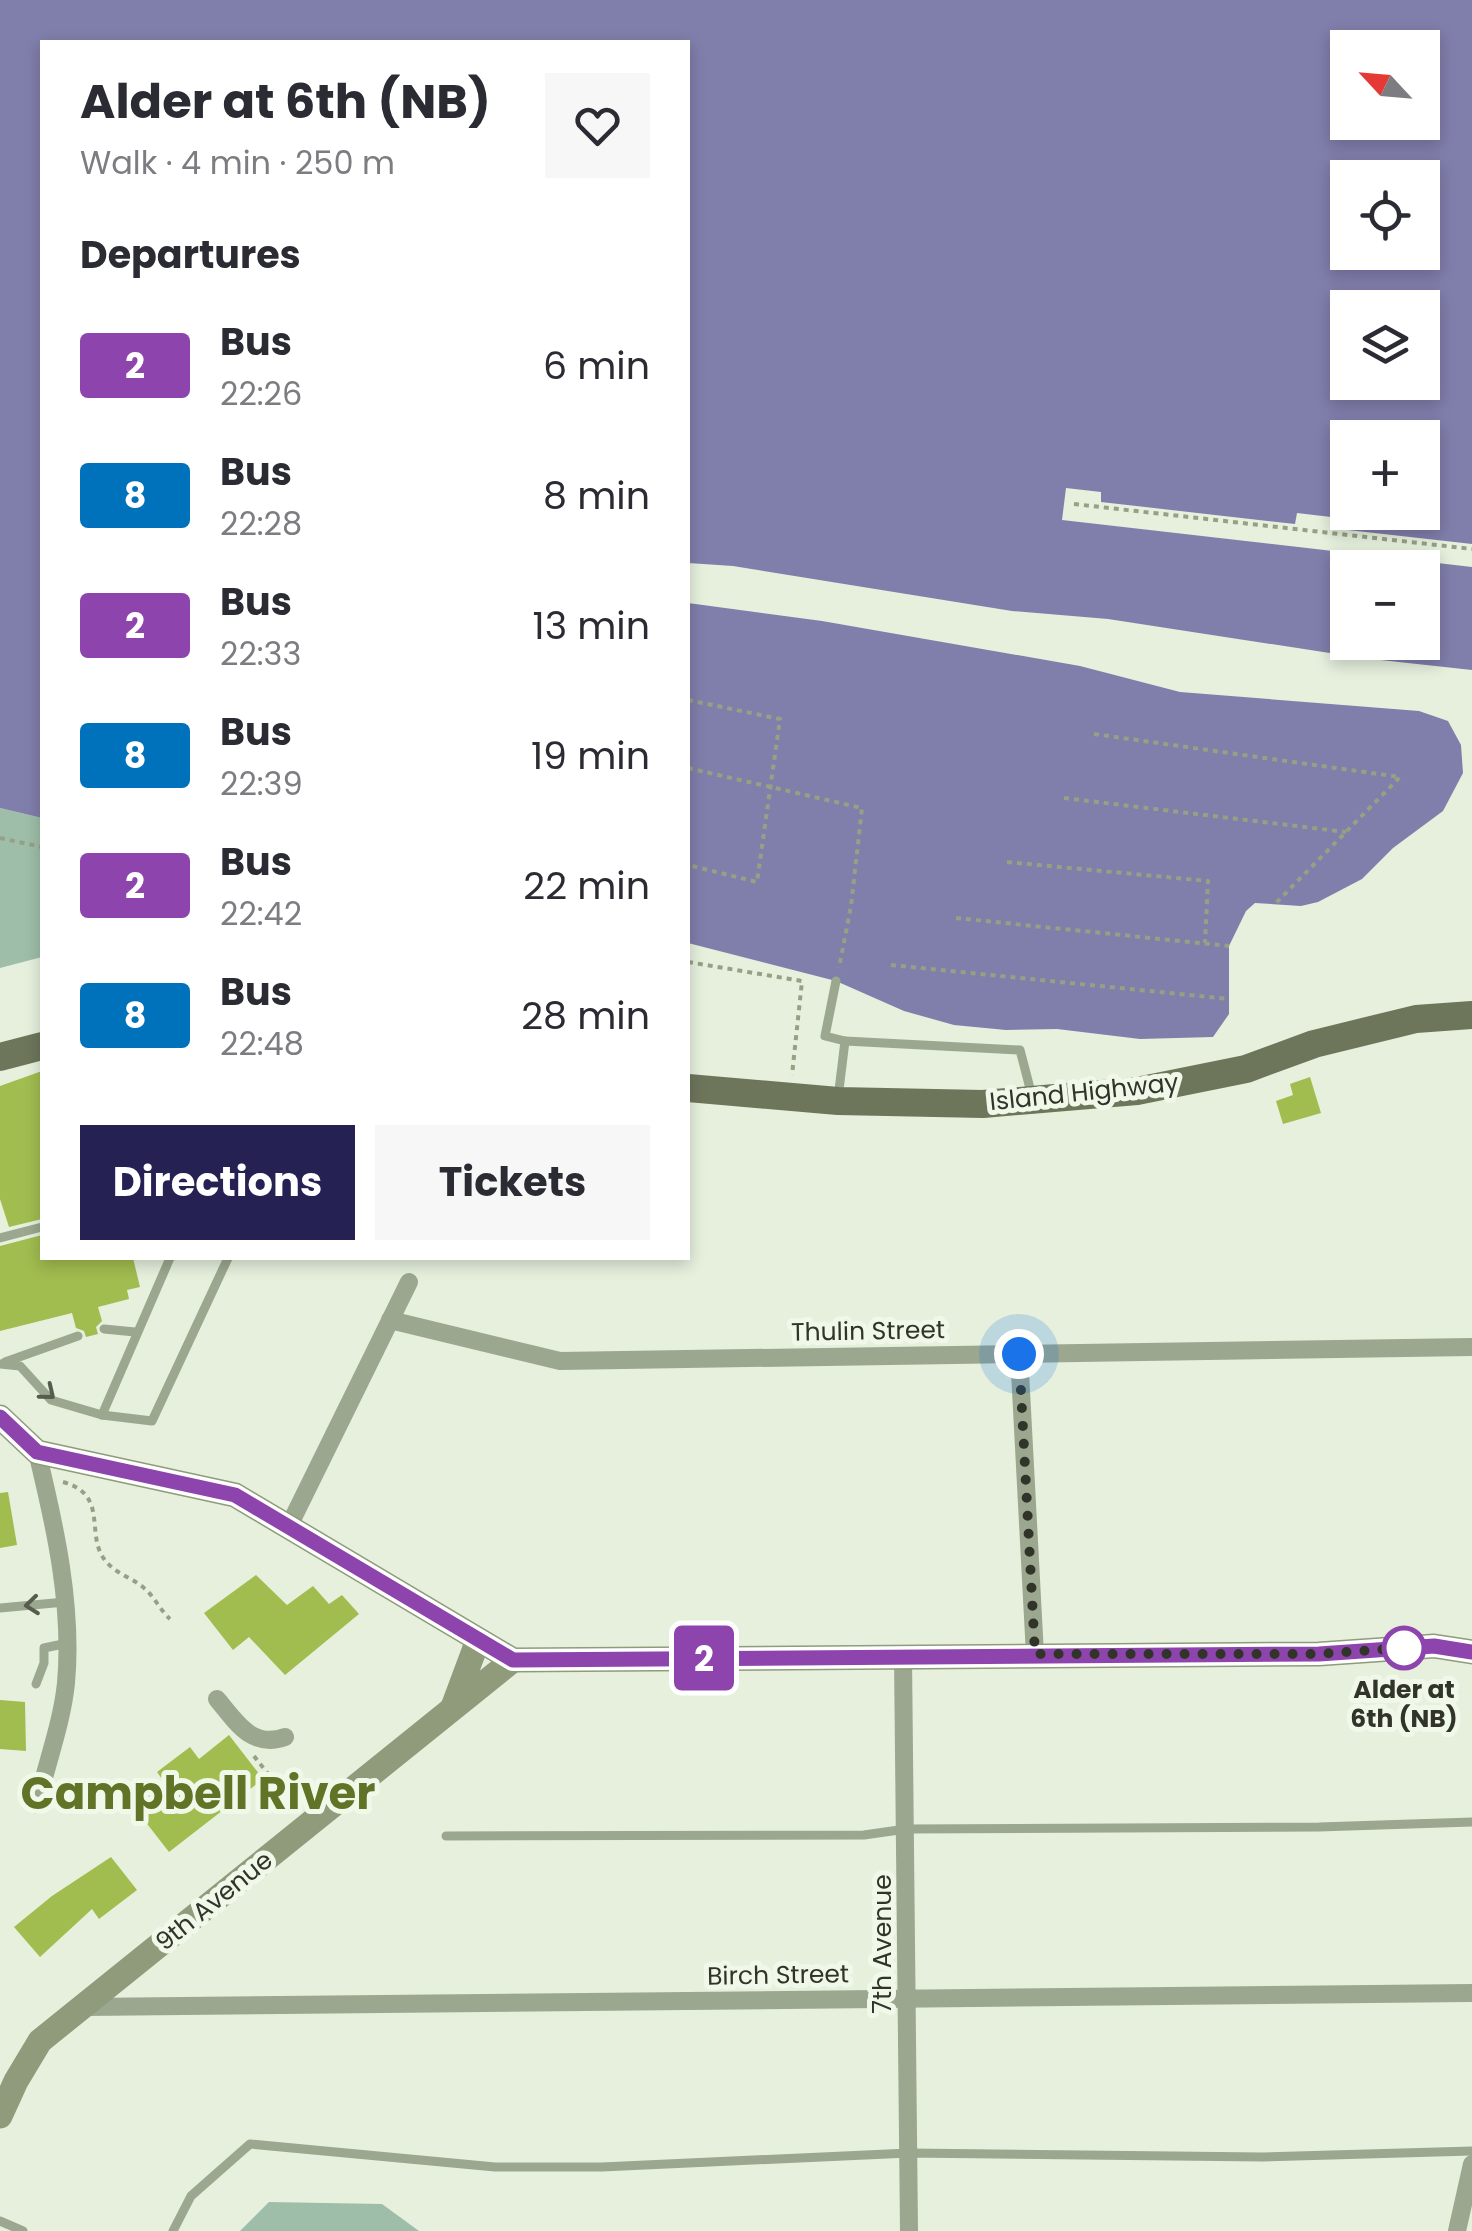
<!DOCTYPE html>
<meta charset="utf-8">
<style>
:root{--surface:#fff;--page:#f7f7f7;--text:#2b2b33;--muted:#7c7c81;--accent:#252153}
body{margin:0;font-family:Poppins,sans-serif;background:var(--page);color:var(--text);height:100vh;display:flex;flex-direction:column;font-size:38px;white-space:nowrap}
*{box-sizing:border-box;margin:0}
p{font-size:32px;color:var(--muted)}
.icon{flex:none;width:55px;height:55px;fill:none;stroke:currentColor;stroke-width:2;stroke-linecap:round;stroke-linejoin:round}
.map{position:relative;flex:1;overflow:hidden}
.panel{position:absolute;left:40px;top:40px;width:650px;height:1220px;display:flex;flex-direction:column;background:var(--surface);border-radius:0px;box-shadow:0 5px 15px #0003}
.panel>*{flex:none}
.badge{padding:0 20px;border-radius:8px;font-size:35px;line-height:65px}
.needle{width:65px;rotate:296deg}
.fabs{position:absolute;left:1330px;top:30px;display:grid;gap:20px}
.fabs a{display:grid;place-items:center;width:110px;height:110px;border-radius:0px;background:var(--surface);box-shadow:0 5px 15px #0003;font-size:50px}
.you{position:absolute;width:50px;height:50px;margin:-25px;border:8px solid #fff;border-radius:50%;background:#1a73e8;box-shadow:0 0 0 15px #1a73e833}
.map>.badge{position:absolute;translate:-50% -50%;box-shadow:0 0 0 5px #fff}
h2{padding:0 40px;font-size:38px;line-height:90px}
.round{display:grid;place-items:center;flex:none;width:105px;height:105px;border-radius:0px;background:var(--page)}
.overview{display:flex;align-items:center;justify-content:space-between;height:170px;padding:0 40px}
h1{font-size:48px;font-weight:700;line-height:75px}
.primary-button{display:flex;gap:20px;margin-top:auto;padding:20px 40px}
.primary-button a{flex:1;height:115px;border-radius:0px;background:var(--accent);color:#fff;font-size:40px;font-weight:700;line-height:115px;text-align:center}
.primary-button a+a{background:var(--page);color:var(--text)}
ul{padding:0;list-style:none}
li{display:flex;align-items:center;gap:30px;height:130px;padding:0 40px}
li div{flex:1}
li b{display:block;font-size:38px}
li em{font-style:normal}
li .badge{min-width:110px;font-weight:700;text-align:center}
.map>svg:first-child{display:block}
.green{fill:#9ebea9}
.water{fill:#807eab;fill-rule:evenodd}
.pier{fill:#e6f0dd}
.building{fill:#a1bc4f}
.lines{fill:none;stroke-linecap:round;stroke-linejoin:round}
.path{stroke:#95a185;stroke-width:4;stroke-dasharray:5 5;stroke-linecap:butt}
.lane{stroke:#9ba78e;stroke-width:9}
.street{stroke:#9ba78e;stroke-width:18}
.secondary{stroke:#8f9b7b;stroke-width:25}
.primary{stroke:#6d765b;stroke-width:28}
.oneway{stroke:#565d4c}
.line-casing{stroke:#fff;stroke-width:22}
.line{stroke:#8e44ad;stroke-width:15}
.walk{stroke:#313529;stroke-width:10;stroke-dasharray:0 18}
.stop-dot{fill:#fff;stroke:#8e44ad;stroke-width:5}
.labels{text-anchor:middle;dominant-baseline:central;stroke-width:10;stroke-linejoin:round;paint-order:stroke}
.street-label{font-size:25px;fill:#313529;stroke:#f0f8e9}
.stop-label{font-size:25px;font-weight:bold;fill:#313529;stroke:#f0f8e9}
.town-label{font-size:45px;font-weight:bold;fill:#607326;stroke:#f0f8e9}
</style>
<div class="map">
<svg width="1472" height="2231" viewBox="0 0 1472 2231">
<rect width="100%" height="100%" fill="#e6f0dd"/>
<!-- green -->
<g class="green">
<polygon points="0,808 42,818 42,957 0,968"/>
<polygon points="269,2202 382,2204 419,2231 240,2231"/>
</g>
<!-- water -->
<g class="water">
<path d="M0 0H1472V670L1362 658 1108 619 1012 611 733 566 688 563V42H42V818L0 808ZM1348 48H1422V122H1348ZM1348 178H1422V252H1348ZM1348 308H1422V382H1348ZM1348 438H1422V512H1348ZM1348 568H1422V642H1348Z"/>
<polygon points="688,603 822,621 1080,666 1180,692 1419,711 1448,721 1461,745 1463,773 1443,811 1393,848 1362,879 1318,902 1301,906 1255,903 1246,911 1229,946 1229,1014 1213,1037 1140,1039 1057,1029 1006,1030 954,1025 904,1011 836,981 688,943"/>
</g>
<!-- pier -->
<polygon class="pier" points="1066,488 1101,492 1101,502 1295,524 1297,513 1331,517 1330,528 1472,544 1472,567 1062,520"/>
<!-- building -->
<g class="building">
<polygon points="42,1071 42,1219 9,1227 0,1199 0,1086"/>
<polygon points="1310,1077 1321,1113 1283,1124 1276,1101 1293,1095 1290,1084"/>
<polygon points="42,1235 42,1258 133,1258 140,1287 127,1290 129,1299 98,1307 102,1321 96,1327 98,1334 86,1337 84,1331 76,1328 72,1313 0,1331 0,1246"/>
<polygon points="8,1492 17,1545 0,1548 0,1493"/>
<polygon points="256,1575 287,1605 313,1586 329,1604 342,1595 359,1614 285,1675 249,1637 233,1650 204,1613"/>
<polygon points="0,1700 25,1702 26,1751 0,1749"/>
<polygon points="229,1735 263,1779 169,1852 134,1807 165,1783 157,1772 190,1747 199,1759"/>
<polygon points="111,1857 137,1890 99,1919 92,1909 40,1957 14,1927 52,1896"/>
</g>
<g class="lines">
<!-- path -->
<g class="path">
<polyline points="1074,504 1472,549"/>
<polyline points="688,700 780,719 757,882 688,865"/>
<polyline points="1094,734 1400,777 1275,904"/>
<polyline points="688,768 862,808 851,906 839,968"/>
<polyline points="1064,798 1346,832"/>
<polyline points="0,838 42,847"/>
<polyline points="1007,862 1208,881 1205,943"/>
<polyline points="956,918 1229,946"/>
<polyline points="688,962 802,981 792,1075"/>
<polyline points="891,965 1229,999"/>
<path d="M63 1482C106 1494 88 1528 101 1554 111 1573 130 1576 144 1588 154 1596 160 1610 170 1619"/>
<polyline points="254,1756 279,1788 301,1789 310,1798"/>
</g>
<!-- lane -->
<g class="lane">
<polyline points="836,981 825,1036 845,1041"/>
<polyline points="838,1098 845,1041 1020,1050 1032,1096"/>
<polyline points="0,1238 42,1227"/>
<polyline points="170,1258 102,1415 152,1421 228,1258"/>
<polyline points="104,1329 135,1332"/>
<polyline points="5,1362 78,1336"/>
<polyline points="0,1364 20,1366 51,1400 102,1415"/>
<polyline points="0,1608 65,1602"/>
<polyline points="36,1684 44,1663 44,1648 68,1643"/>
<polyline points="446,1836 864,1835 906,1829 1319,1827 1472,1822"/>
<polyline points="0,2221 23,2231"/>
<polyline points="173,2231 191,2196 250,2144 495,2167 602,2167 909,2153 1263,2157 1472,2151"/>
</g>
<!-- street -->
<g class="street">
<polyline points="390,1320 560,1361 1472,1347"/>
<polyline points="1019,1353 1035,1655"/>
<path d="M37 1452C55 1526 73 1606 66 1683 62 1723 46 1765 37 1805"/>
<polyline points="289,1526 409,1282"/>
<polyline points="903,1657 909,2231"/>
<path d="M217 1699C236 1722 252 1749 285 1737"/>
<polyline points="85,2007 1472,1993"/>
<polyline points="1457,2231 1472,2164"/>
</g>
<!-- secondary -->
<g class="secondary">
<polyline points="0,1417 37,1452 235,1495 513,1660 1319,1654 1434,1646 1472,1652"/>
<polyline points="453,1707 478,1640"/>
<polyline points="0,2116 16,2081 40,2041 513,1660"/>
</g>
<!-- primary -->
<g class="primary">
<polyline points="0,1057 42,1046"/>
<polyline points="688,1088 838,1101 983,1104 1137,1091 1246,1069 1314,1044 1416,1019 1472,1015"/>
</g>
</g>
<!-- one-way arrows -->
<defs><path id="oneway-chevron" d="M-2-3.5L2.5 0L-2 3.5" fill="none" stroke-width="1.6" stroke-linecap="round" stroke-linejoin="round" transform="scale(2.5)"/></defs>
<g class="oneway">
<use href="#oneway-chevron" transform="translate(48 1393) rotate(39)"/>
<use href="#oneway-chevron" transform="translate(32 1605) rotate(174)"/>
</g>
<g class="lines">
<!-- line casing -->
<g class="line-casing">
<polyline id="line" points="0,1417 37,1452 235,1495 513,1660 1319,1654 1434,1646 1472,1652"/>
</g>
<!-- line -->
<use href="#line" class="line"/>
<!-- walk -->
<polyline class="walk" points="1019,1354 1035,1654 1319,1654 1404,1648"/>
</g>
<!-- markers -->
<circle class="stop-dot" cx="1404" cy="1648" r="20"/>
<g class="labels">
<!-- street labels -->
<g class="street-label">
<text transform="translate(1084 1092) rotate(-6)">Island Highway</text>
<text transform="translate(868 1331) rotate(-1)">Thulin Street</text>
<text transform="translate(214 1901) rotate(-39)">9th Avenue</text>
<text transform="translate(882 1944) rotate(-90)">7th Avenue</text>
<text transform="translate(778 1975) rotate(-1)">Birch Street</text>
</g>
<!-- stop labels -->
<g class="stop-label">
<text x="1404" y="1689">Alder at<tspan x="1404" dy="29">6th (NB)</tspan></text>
</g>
<!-- town labels -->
<g class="town-label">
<text x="198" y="1793">Campbell River</text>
</g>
</g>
</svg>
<div class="fabs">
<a><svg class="needle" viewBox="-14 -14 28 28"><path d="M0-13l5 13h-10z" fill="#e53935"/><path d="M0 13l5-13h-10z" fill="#7c7c81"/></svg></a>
<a><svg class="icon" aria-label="locate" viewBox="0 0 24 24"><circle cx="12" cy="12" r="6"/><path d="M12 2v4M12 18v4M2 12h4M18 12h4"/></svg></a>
<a><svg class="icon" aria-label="layers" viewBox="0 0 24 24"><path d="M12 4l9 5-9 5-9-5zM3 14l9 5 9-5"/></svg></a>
<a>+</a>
<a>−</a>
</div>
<div class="you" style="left:1019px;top:1354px"></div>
<b class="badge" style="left:704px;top:1658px;background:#8e44ad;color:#fff">2</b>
<section class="panel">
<div class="overview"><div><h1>Alder at 6th (NB)</h1><p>Walk · 4 min · 250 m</p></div><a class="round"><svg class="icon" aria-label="heart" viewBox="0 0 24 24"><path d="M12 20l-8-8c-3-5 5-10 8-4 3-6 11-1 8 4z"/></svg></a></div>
<h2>Departures</h2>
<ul>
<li><span class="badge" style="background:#8e44ad;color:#fff">2</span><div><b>Bus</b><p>22:26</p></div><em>6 min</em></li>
<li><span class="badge" style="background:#0072bc;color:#fff">8</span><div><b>Bus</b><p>22:28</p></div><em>8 min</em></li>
<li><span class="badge" style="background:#8e44ad;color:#fff">2</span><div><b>Bus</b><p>22:33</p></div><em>13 min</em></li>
<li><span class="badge" style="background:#0072bc;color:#fff">8</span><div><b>Bus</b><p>22:39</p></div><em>19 min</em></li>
<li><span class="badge" style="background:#8e44ad;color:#fff">2</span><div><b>Bus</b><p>22:42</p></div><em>22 min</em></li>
<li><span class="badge" style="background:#0072bc;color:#fff">8</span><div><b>Bus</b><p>22:48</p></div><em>28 min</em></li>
</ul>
<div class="primary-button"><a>Directions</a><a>Tickets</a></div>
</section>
</div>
